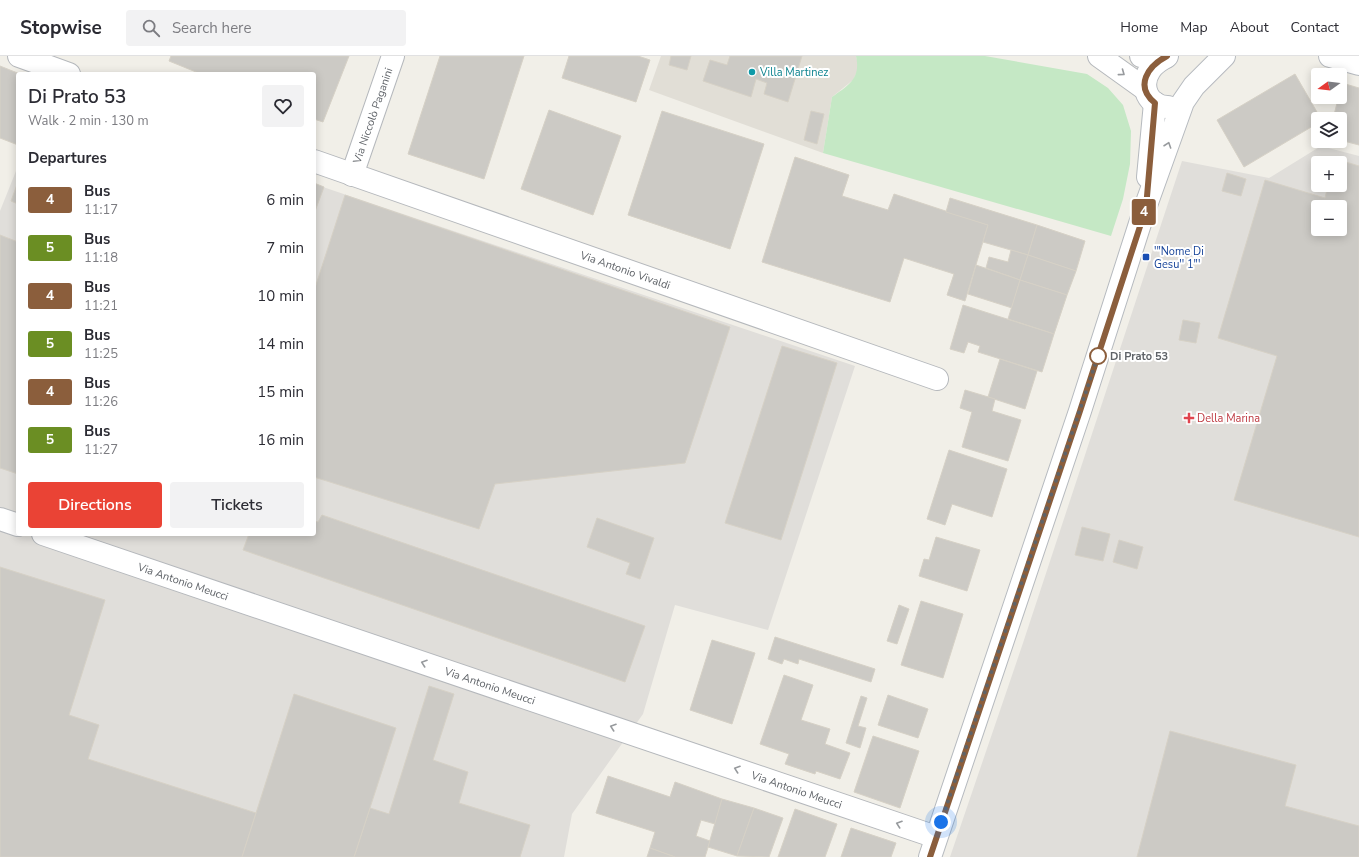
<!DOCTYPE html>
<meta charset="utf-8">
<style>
:root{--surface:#fff;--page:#f2f2f3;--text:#2b2b33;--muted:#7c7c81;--line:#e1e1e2;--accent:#ea4335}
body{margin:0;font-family:"Nunito Sans",sans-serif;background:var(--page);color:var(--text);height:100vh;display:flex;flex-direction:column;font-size:15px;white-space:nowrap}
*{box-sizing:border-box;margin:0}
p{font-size:13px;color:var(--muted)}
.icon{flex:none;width:22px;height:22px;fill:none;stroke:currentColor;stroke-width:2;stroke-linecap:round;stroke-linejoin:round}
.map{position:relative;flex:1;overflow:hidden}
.details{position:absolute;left:16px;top:16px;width:300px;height:464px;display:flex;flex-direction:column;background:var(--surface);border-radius:4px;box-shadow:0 2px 10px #0003}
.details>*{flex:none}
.badge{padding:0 8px;border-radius:3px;font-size:14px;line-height:26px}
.needle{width:26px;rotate:255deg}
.fabs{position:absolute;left:1311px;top:12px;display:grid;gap:8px}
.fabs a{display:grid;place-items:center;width:36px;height:36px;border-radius:4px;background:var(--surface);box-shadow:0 2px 10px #0003;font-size:20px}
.you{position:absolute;width:20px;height:20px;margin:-10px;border:3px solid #fff;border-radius:50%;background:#1a73e8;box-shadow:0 0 0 6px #1a73e833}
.map>.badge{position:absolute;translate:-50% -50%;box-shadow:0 0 0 2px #fff}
h2{padding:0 12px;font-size:15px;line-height:36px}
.round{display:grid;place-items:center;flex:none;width:42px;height:42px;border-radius:4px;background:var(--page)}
.overview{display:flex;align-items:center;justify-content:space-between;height:68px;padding:0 12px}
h1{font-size:19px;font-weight:600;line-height:30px}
.action{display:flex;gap:8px;margin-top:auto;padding:8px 12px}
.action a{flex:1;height:46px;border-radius:4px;background:var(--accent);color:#fff;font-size:16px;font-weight:600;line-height:46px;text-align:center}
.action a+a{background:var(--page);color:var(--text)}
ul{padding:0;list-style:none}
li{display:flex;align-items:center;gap:12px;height:48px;padding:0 12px}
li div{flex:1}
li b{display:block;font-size:15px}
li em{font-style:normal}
li .badge{min-width:44px;font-weight:700;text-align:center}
header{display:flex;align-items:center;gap:24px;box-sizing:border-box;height:56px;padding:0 20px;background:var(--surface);border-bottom:1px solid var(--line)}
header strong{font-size:19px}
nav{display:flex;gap:22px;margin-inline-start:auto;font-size:14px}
.search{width:280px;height:36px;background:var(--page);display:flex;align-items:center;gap:10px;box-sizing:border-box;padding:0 14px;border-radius:4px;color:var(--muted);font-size:15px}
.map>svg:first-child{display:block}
.industrial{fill:#e0deda;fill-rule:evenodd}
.education{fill:#e1ded6}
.green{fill:#c5e8c5}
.building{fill:#cccac5;stroke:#d6d1c6;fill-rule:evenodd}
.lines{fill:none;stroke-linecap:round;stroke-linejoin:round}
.street-casing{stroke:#b5b8bc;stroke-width:24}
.secondary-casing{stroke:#b6babf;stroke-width:24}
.street{stroke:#fff;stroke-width:22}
.secondary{stroke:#fff;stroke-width:22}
.oneway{stroke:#979a9d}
.line-casing{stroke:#fff;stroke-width:9}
.line{stroke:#8b5e3c;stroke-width:6}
.walk{stroke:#5f6368;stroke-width:4;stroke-dasharray:0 7.2}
.culture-dot{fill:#0f9aa8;stroke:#fff;stroke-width:1.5}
.transit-dot{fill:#1a4fb4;stroke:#fff;stroke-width:1.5}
.stop-dot{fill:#fff;stroke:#8b5e3c;stroke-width:2}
.health-dot{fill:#e0444e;stroke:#fff;stroke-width:1.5}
.labels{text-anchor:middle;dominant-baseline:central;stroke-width:4;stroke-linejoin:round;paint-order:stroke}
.culture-label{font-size:11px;fill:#0d838f;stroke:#fff;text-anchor:start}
.street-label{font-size:11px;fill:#5f6368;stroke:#fff}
.transit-label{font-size:11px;fill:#164399;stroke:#fff;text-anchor:start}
.stop-label{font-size:11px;font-weight:bold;fill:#5f6368;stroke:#fff;text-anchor:start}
.health-label{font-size:11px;fill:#be3a42;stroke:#fff;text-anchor:start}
</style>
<header>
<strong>Stopwise</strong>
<div class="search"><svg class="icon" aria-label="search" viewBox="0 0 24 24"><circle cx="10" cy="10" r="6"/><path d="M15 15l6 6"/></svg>Search here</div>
<nav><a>Home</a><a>Map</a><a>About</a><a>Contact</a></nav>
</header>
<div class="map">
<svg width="1359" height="801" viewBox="0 0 1359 801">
<rect width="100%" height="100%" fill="#f1efe8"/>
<!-- industrial -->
<g class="industrial">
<path d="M1321 90 1359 100V801H950L1023 587 1182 105 1269 122ZM1318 107H1340V129H1318ZM1318 151H1340V173H1318Z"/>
<polygon points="18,110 18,478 314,478 314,128 855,310 768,574 675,549 643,658 572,758 564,801 0,801 0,155"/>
</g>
<!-- education -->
<polygon class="education" points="661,0 856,0 859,12 853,24 832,41 823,97 649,34"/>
<!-- green -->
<path class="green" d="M856 0H985L1087 18 1108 32 1123 49 1131 75 1130 108 1123 143 1111 180 823 97 832 41C849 29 861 22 856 0Z"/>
<!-- building -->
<g class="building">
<polygon points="171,0 349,0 323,66 314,63 314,18 201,18 169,5"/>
<polygon points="440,0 524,0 484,123 408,98"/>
<polygon points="569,0 638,0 650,4 636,46 562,22"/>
<polygon points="671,0 691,0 687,14 669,9"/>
<polygon points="730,0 802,0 788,46 764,38 767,27 756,23 751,41 703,25 710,4 727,9"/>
<polygon points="0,10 20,18 18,18 18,89 0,82"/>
<polygon points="1295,18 1321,63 1318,63 1318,67 1244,111 1217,64"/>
<polygon points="1342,27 1359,32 1359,89 1340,84 1340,63 1333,63"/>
<polygon points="549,54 621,80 593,159 521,133"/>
<polygon points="662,55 764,88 730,193 628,159"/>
<polygon points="811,55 824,58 817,88 804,84"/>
<polygon points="795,101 849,119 842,140 888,154 894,138 988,169 965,245 947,239 954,218 904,202 890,246 762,206"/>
<path d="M1336 103 1359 110V481L1234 444 1277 300 1218 282 1265 124 1325 142 1328 129H1340V107H1335ZM1318 151H1340V173H1318Z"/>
<polygon points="1227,117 1246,123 1241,140 1222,135"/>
<polygon points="18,126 18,148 11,145"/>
<polygon points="314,127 324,131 314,158"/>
<polygon points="345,139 730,271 685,407 495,428 479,473 314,421 314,235"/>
<polygon points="950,142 1037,169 1028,199 983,186 988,169 946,156"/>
<polygon points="1037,169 1085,185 1076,215 1028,199"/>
<polygon points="0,179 18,186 18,418 0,412"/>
<polygon points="1011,194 1028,199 1020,224 986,212 989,201 1008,206"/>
<polygon points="1028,199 1076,215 1067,239 1020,224"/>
<polygon points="976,209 1020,224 1012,252 968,238"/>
<polygon points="1020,224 1067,239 1054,278 1008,263"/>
<polygon points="963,249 1054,278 1042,316 978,296 980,290 968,286 964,297 950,293"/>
<polygon points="1183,264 1200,267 1196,287 1179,284"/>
<polygon points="782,290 837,307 781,484 725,467"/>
<polygon points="1000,303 1037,315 1025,353 988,341"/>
<polygon points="965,334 995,343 992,355 1021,364 1008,405 962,391 972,356 960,352"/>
<polygon points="949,394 1007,413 992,461 952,448 945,469 927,463"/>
<polygon points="322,459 645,570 625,626 243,494 249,478 314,478 314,465 318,466"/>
<polygon points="597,462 654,482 640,523 626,518 630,507 587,491"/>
<polygon points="1082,471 1110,478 1103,505 1075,499"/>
<polygon points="936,481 980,494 967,535 919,520 924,503 929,504"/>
<polygon points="1119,484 1143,491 1137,513 1113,506"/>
<polygon points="0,511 105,544 69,659 99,669 88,703 256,757 242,801 0,801"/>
<polygon points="921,545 963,558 943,622 901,609"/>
<polygon points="899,549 909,553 897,588 887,585"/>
<polygon points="775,581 875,613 871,626 799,603 798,608 784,603 782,608 768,603"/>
<polygon points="712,584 755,597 732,668 690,654"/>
<polygon points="784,619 813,629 801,664 830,673 825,688 850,697 840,723 816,715 815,718 785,708 789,698 760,688"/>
<polygon points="429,630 454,638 433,704 468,716 459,747 530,769 520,801 354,801 370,752 389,758"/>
<polygon points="294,638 396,672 354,801 242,801"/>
<polygon points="888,639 928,653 918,682 878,669"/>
<polygon points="861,640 867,642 858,670 866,672 860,692 846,687"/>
<polygon points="1170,675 1296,709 1285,750 1359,770 1359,801 1137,801"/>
<polygon points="873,680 919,695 900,752 854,736"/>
<polygon points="608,720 670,741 675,726 722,743 715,768 701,764 696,780 710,785 705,801 675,801 650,792 655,776 596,757"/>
<polygon points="722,743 754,752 737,800 708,791"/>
<polygon points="754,752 783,762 769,801 737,800"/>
<polygon points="795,753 837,768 825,801 778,801"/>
<polygon points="851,772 896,787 891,801 841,801"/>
<polygon points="650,792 675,801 647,801"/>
</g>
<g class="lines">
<!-- street casing -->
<g class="street-casing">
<g id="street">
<polyline points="19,0 69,18"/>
<polyline points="1099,0 1145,33"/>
<polyline points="1141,0 1166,1"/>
<path id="s1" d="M314 105 937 323"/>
<path id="s2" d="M352 119 393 0"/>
<polyline points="0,463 18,469"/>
<path id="s3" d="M43 478 936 781"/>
</g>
</g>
<!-- secondary casing -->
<g class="secondary-casing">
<g id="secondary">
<path d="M1167 0C1161 4 1154 7 1150 14 1139 30 1148 51 1168 51"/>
<polyline points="1330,0 1359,8"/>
<polyline points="1148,121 1155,47"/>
<polyline points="930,801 1080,355 1145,152 1183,46 1194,30 1224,0"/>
</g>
</g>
<!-- street -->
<use href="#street" class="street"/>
<!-- secondary -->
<use href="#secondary" class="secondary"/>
</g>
<!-- one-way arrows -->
<defs><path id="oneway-chevron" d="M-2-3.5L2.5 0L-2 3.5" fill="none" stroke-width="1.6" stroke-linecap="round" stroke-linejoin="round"/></defs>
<g class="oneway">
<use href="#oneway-chevron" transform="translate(1122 17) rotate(36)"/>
<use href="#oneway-chevron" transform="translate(1168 89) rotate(-71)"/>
<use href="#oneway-chevron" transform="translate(424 607) rotate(-161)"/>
<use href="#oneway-chevron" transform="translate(613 671) rotate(-161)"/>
<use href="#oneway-chevron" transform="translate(737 713) rotate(-161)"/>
<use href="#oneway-chevron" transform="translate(899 768) rotate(-161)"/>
</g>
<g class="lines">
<!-- line casing -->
<g class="line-casing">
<path id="line" d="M930 801 1080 355 1146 152 1155 47C1134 30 1148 10 1167 0"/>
</g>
<!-- line -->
<use href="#line" class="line"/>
<!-- walk -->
<polyline class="walk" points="941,766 1099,297 1098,300"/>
</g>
<!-- markers -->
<circle class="culture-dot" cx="752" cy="16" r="4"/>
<rect class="transit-dot" x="1142" y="197" width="8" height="8" rx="2"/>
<circle class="stop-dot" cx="1098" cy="300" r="8"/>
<path class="health-dot" d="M1187 356h4v4h4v4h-4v4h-4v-4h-4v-4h4z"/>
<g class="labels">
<!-- culture labels -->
<g class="culture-label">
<text x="760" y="16">Villa Martinez</text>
</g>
<!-- street labels -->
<g class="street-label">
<text stroke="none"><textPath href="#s2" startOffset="63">Via Niccolò Paganini</textPath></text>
<text stroke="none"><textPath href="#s1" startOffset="330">Via Antonio Vivaldi</textPath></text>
<text stroke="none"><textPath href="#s3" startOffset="148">Via Antonio Meucci</textPath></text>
<text stroke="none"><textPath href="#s3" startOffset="472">Via Antonio Meucci</textPath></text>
<text stroke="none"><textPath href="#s3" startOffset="796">Via Antonio Meucci</textPath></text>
</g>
<!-- transit labels -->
<g class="transit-label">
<text x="1154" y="195">'"Nome Di<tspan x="1154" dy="13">Gesu'' 1"'</tspan></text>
</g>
<!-- stop labels -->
<g class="stop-label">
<text x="1110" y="300">Di Prato 53</text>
</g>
<!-- health labels -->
<g class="health-label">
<text x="1197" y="362">Della Marina</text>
</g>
</g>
</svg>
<div class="fabs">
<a><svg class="needle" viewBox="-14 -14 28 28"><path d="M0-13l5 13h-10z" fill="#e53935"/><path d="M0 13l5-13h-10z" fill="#7c7c81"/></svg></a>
<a><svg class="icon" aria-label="layers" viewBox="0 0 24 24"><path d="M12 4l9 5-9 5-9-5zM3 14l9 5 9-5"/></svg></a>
<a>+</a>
<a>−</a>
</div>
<div class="you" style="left:941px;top:766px"></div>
<b class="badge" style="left:1144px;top:156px;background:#8b5e3c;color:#fff">4</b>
<section class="details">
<div class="overview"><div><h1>Di Prato 53</h1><p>Walk · 2 min · 130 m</p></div><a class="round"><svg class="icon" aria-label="heart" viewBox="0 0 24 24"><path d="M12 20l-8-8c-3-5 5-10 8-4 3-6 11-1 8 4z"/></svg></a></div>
<h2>Departures</h2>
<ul>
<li><span class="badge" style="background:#8b5e3c;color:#fff">4</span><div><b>Bus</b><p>11:17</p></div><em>6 min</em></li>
<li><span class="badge" style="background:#6b8e23;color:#fff">5</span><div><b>Bus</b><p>11:18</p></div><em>7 min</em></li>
<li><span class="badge" style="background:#8b5e3c;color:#fff">4</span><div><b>Bus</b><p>11:21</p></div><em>10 min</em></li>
<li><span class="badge" style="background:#6b8e23;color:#fff">5</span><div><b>Bus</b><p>11:25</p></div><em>14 min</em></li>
<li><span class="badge" style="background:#8b5e3c;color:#fff">4</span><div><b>Bus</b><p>11:26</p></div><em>15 min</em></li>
<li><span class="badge" style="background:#6b8e23;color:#fff">5</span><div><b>Bus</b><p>11:27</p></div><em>16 min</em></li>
</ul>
<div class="action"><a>Directions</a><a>Tickets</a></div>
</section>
</div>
